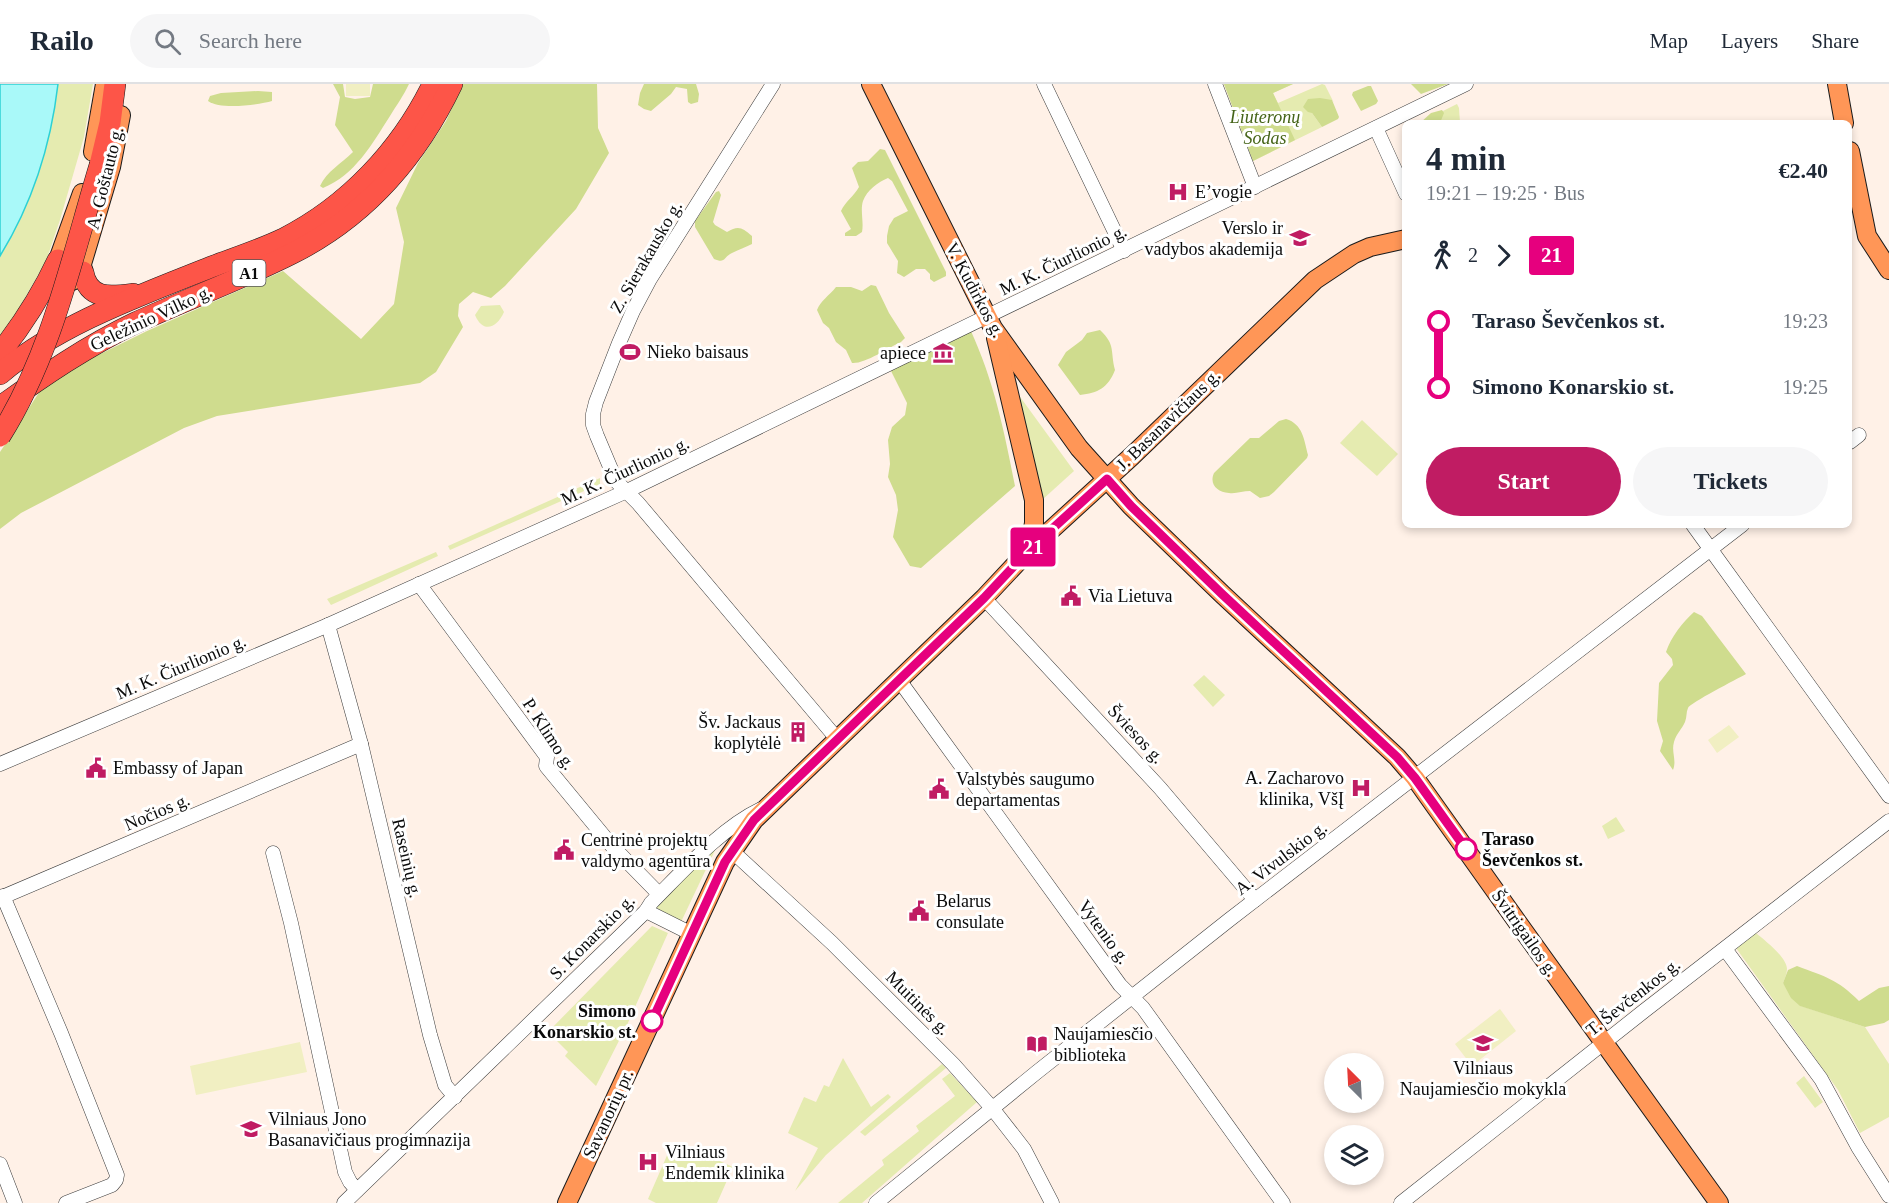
<!DOCTYPE html>
<meta charset="utf-8">
<style>
:root{--surface:#fff;--page:#f6f6f7;--text:#1f2937;--muted:#747a83;--line:#e0e1e3;--accent:#c01c63}
body{margin:0;font-family:"Times New Roman",serif;background:var(--page);color:var(--text);height:100vh;display:flex;flex-direction:column;font-size:22px;white-space:nowrap}
*{box-sizing:border-box;margin:0}
p{font-size:20px;color:var(--muted)}
.icon{flex:none;width:33px;height:33px;fill:none;stroke:currentColor;stroke-width:2;stroke-linecap:round;stroke-linejoin:round}
.map{position:relative;flex:1;overflow:hidden}
.drawer{position:absolute;left:1402px;top:36px;width:450px;height:408px;display:flex;flex-direction:column;background:var(--surface);border-radius:9px;box-shadow:0 3px 9px #0003}
.drawer>*{flex:none}
.badge{padding:0 12px;border-radius:4px;font-size:21px;line-height:39px}
.needle{width:39px;rotate:336deg}
.controls{position:absolute;left:1324px;top:969px;display:grid;gap:12px}
.controls a{display:grid;place-items:center;width:60px;height:60px;border-radius:50%;background:var(--surface);box-shadow:0 3px 9px #0003;font-size:30px}
.map>.badge{position:absolute;translate:-50% -50%;box-shadow:0 0 0 3px #fff}
.legs{display:flex;align-items:center;gap:9px;height:66px;padding:0 24px;font-size:20px}
.legs p{margin-inline-start:auto}
.overview{display:flex;align-items:center;justify-content:space-between;height:102px;padding:0 24px}
h1{font-size:33px;font-weight:700;line-height:45px}
.button{display:flex;gap:12px;margin-top:auto;padding:12px 24px}
.button a{flex:1;height:69px;border-radius:36px;background:var(--accent);color:#fff;font-size:24px;font-weight:700;line-height:69px;text-align:center}
.button a+a{background:var(--page);color:var(--text)}
ul{padding:0 24px;list-style:none}
li{display:flex;align-items:center;gap:21px;height:66px;font-size:22px}
li i{display:grid;place-items:center;width:9px;height:100%;margin:0 8px;background:currentColor}
li i::after{content:'';width:15px;height:15px;margin:-8px;border:4px solid;border-radius:50%;background:var(--surface)}
li p{margin-inline-start:auto}
li:first-child i{background:linear-gradient(#0000 50%,currentColor 0)}
li:last-child i{background:linear-gradient(currentColor 50%,#0000 0)}
header{display:flex;align-items:center;gap:36px;box-sizing:border-box;height:84px;padding:0 30px;background:var(--surface);border-bottom:2px solid var(--line)}
header strong{font-size:28px}
nav{display:flex;gap:33px;margin-inline-start:auto;font-size:21px}
.search{width:420px;height:54px;background:var(--page);display:flex;align-items:center;gap:15px;box-sizing:border-box;padding:0 21px;border-radius:33px;color:var(--muted);font-size:22px}
.map>svg:first-child{display:block}
.green{fill:#e5ebb0}
.forest{fill:#cfdc8e}
.pitch{fill:#f1efc2}
.water{fill:#a9f9f9;stroke:#2cd1d4;stroke-width:1.5}
.lines{fill:none;stroke-linecap:round;stroke-linejoin:round}
.minor-casing{stroke:#3d3d3d;stroke-width:15}
.major-casing{stroke:#1b1b1b;stroke-width:20}
.highway-casing{stroke:#1b1b1b;stroke-width:22}
.minor{stroke:#fff;stroke-width:14}
.major{stroke:#ff9657;stroke-width:18}
.highway{stroke:#fd5548;stroke-width:21}
.highway-bridge-casing{stroke:#1b1b1b;stroke-width:22;stroke-linecap:butt}
.highway-bridge{stroke:#fd5548;stroke-width:21}
.line-1-casing{stroke:#fff;stroke-width:14}
.line-1{stroke:#e6007e;stroke-width:9}
.stop-1-dot{fill:#fff;stroke:#e6007e;stroke-width:3}
.labels{text-anchor:middle;dominant-baseline:central;stroke-width:6;stroke-linejoin:round;paint-order:stroke}
.shield{fill:#fff;stroke:#545454;stroke-width:1.5}
.shield-label{font-size:16px;font-weight:bold;fill:#0a0a0a}
.park-label{font-size:18px;font-style:italic;fill:#456418;stroke:#fff}
.street-label{font-size:18px;fill:#0a0a0a;stroke:#fff}
.poi-label{font-size:18px;fill:#0a0a0a;stroke:#fff;text-anchor:start}
.stop-label{font-size:18px;font-weight:bold;fill:#0a0a0a;stroke:#fff;text-anchor:start}
</style>
<header>
<strong>Railo</strong>
<div class="search"><svg class="icon" aria-label="search" viewBox="0 0 24 24"><circle cx="10" cy="10" r="6"/><path d="M15 15l6 6"/></svg>Search here</div>
<nav><a>Map</a><a>Layers</a><a>Share</a></nav>
</header>
<div class="map">
<svg width="1889" height="1119" viewBox="0 0 1889 1119">
<rect width="100%" height="100%" fill="#fff1e7"/>
<!-- green -->
<g class="green">
<polygon points="58,0 93,0 84,53 60,136 46,177 14,233 0,252 0,172 23,129 46,61"/>
<polygon points="1224,0 1293,0 1273,9 1278,19 1322,0 1325,1 1334,19 1332,16 1312,29 1322,43 1253,77"/>
<polygon points="1457,20 1459,24 1460,39 1419,39"/>
<path d="M500 221 504 228C497 244 483 250 475 231L481 222Z"/>
<polygon points="1015,306 1074,387 1042,416"/>
<polygon points="1362,336 1398,370 1377,392 1340,359"/>
<polygon points="600,394 600,400 450,466 448,462"/>
<polygon points="436,468 438,472 331,521 327,515"/>
<polygon points="1204,591 1225,611 1213,623 1193,601"/>
<polygon points="1616,733 1625,747 1608,755 1602,742"/>
<polygon points="718,760 681,838 659,827 656,822"/>
<polygon points="652,842 668,849 627,941 596,1002 565,972 568,968 548,948"/>
<path d="M1756 849C1764 856 1787 873 1787 885 1787 889 1785 894 1783 899L1801 922 1865 943 1889 980V1033L1860 1049 1838 1006 1736 864Z"/>
<polygon points="843,974 871,1023 888,1010 891,1013 826,1071 795,1107 818,1064 788,1049 804,1013 816,1018 824,1001 829,1003"/>
<polygon points="942,980 946,984 865,1052 860,1048"/>
<polygon points="950,989 977,1018 862,1119 838,1119 884,1081 882,1076 919,1047 916,1042 955,1012 942,995"/>
<polygon points="1804,992 1823,1018 1815,1024 1796,999"/>
<polygon points="680,1059 733,1083 717,1119 656,1119 648,1115 672,1060 679,1063"/>
</g>
<!-- forest -->
<g class="forest">
<path d="M333 0H343L345 13 355 15 370 13 373 0H409C404 11 396 22 390 32 372 60 355 91 323 104L320 102C327 87 341 80 353 68L335 41 340 13Z"/>
<polygon points="463,0 597,0 598,44 609,69 576,125 505,202 491,214 473,208 459,220 458,232 463,243 436,288 420,299 217,332 184,344 21,429 0,445 0,368 42,304 84,278 147,247 283,187 361,255 394,220 404,158 396,124 418,79 446,37"/>
<polygon points="644,0 696,0 699,10 698,18 691,20 688,18 687,5 676,3 671,10 651,27 644,25 638,21 640,9"/>
<polygon points="1224,0 1293,0 1273,9 1295,56 1253,77"/>
<polygon points="1411,0 1448,0 1421,10"/>
<polygon points="1368,2 1371,2 1378,17 1376,20 1361,27 1352,11 1353,8"/>
<path d="M258 7 272 8V17C258 21 220 26 208 17L210 12 221 9Z"/>
<polygon points="1320,14 1332,16 1339,33 1338,35 1322,43 1312,29 1308,28 1303,23 1308,15"/>
<polygon points="1442,26 1444,29 1440,39 1420,39 1431,29"/>
<path d="M880 65 885 66 946 188V192L934 198 930 195V190L925 185H916L904 193 897 189 898 177 887 159V152L889 142 894 134 908 127 892 97 888 94C878 98 867 106 863 117 860 126 864 138 862 148L856 152H845V149L851 145 841 127C845 118 854 112 859 103L852 84 858 78 868 77Z"/>
<path d="M719 107 721 111 713 138 715 141 727 148C739 141 742 144 752 152V160C746 163 738 166 732 169 723 173 726 180 714 175L695 143V137L716 108Z"/>
<path d="M871 201 876 202 889 229 905 254 901 258C888 264 865 280 852 279L846 266 836 258 829 244 823 239 817 226C821 216 829 212 836 203H851L862 207Z"/>
<path d="M970 245C994 297 1004 346 1015 402L921 484 910 482 893 453 898 426 896 411 888 393 890 380 888 356 892 343 905 331 907 319 890 285Z"/>
<path d="M1100 246C1116 261 1110 267 1115 286 1108 304 1098 309 1080 311L1058 281 1066 268 1082 256 1087 249Z"/>
<path d="M1286 335C1303 340 1304 356 1308 371L1307 374 1274 408 1269 412 1260 414 1250 407C1243 407 1236 410 1229 409 1217 408 1209 400 1214 389L1250 354H1259L1279 337Z"/>
<path d="M1694 528 1702 532 1746 590C1737 595 1690 619 1688 624 1686 628 1687 633 1685 638 1682 645 1676 650 1674 658 1671 668 1677 676 1673 686L1660 667 1663 657 1657 637 1659 599 1673 581 1672 575 1666 568C1671 553 1682 539 1694 528Z"/>
<path d="M1797 882C1826 893 1837 895 1859 917L1879 904 1889 902V936L1884 939 1865 943 1800 922 1791 914 1783 899 1788 886Z"/>
</g>
<!-- pitch -->
<g class="pitch">
<rect x="346" y="0" width="24" height="12"/>
<polygon points="1729,641 1739,653 1717,669 1708,656"/>
<polygon points="1500,925 1516,947 1472,982 1455,960"/>
<polygon points="300,958 307,988 196,1011 190,982"/>
</g>
<!-- water -->
<path class="water" d="M0 0H58C51 60 32 120 0 172Z"/>
<g class="lines">
<!-- minor casing -->
<g class="minor-casing">
<g id="minor">
<polyline points="773,0 650,195 633,227 619,259 596,318 593,330 593,341 597,352 616,397 638,419 838,656"/>
<polyline points="1044,0 1124,167"/>
<polyline points="1215,0 1255,103"/>
<polyline points="1376,44 1406,110"/>
<polyline points="1850,358 1859,351"/>
<polyline points="1693,441 1889,712"/>
<polyline points="419,500 547,673 546,682 612,762 659,810"/>
<polyline points="984,514 1160,704 1255,816"/>
<polyline points="328,541 361,660 430,951 445,1001 455,1013"/>
<polyline points="899,596 1120,901 1143,924 1283,1119"/>
<polyline points="0,680 326,542 627,407 1466,0"/>
<polyline points="732,767 832,859 953,980 992,1024 1024,1065 1052,1119"/>
<polyline points="273,769 291,839 345,1088 350,1098 357,1106"/>
<polyline points="3,812 61,949 117,1091 116,1096 112,1101 66,1119"/>
<polyline points="0,814 361,660"/>
<polyline points="646,827 692,850"/>
<polyline points="1725,865 1821,995 1858,1063 1889,1112"/>
<polyline points="0,1080 15,1119"/>
<path d="M344 1119 646 827 651 819C683 787 721 744 761 725"/>
<polyline points="876,1119 1037,988 1229,836 1742,441"/>
<polyline points="1401,1119 1644,927 1889,737"/>
</g>
</g>
<!-- major casing -->
<g class="major-casing">
<g id="major">
<polyline points="871,0 993,244 1079,364 1131,422 1222,510 1397,673 1415,694 1518,839 1719,1119"/>
<polyline points="1837,0 1844,39"/>
<polyline points="1850,67 1867,152 1889,186"/>
<polyline points="93,68 105,0"/>
<path d="M82 109 58 176C58 197 67 206 83 188L82 180 111 83 121 31"/>
<polyline points="996,254 1034,416 1034,439 1029,466"/>
<polyline points="567,1119 725,778 754,736 984,514 1029,466 1132,372 1315,196 1354,170 1370,163 1406,155"/>
</g>
</g>
<!-- highway casing -->
<g class="highway-casing">
<g id="highway">
<polyline points="100,81 110,39 115,0"/>
<path d="M83 188C88 216 110 213 133 210"/>
<path d="M0 269C23 240 42 210 58 176"/>
<path d="M0 290C57 241 141 211 211 183 235 174 260 166 283 155 348 122 401 66 433 0"/>
<path d="M0 323C43 292 87 262 135 239 187 215 242 195 293 169 366 132 417 73 452 0"/>
</g>
</g>
<!-- minor -->
<use href="#minor" class="minor"/>
<!-- major -->
<use href="#major" class="major"/>
<!-- highway -->
<use href="#highway" class="highway"/>
<!-- highway-bridge casing -->
<g class="highway-bridge-casing">
<path id="highway-bridge" d="M0 352C52 270 72 173 100 81"/>
</g>
<!-- highway-bridge -->
<use href="#highway-bridge" class="highway-bridge"/>
</g>
<g class="lines">
<!-- line-1 casing -->
<g class="line-1-casing">
<polyline id="line-1" points="652,937 725,778 754,736 984,514 1029,466 1107,395 1131,422 1222,510 1397,673 1415,694 1466,765"/>
</g>
<!-- line-1 -->
<use href="#line-1" class="line-1"/>
</g>
<!-- icons -->
<defs>
<g id="hospital-bare" transform="scale(1.62)"><path d="M-5-5h3v3.5h4V-5h3V5h-3V1.5h-4V5h-3Z" fill="#c01c63" stroke="#fff" stroke-width="2.5" paint-order="stroke"/></g>
<g id="university-bare" transform="scale(1.62)"><path d="M0-5L7-2L0 1L-7-2ZM-4 1L0 2.5L4 1V4Q0 6-4 4Z" fill="#c01c63" stroke="#fff" stroke-width="2.5" paint-order="stroke"/></g>
<g id="stadium-bare" transform="scale(1.62)"><path d="M0-5a6.5 5 0 1 0 0 10a6.5 5 0 1 0 0-10ZM-3.5-1.8h7v3.6h-7Z" fill="#c01c63" stroke="#fff" stroke-width="2.5" paint-order="stroke"/></g>
<g id="museum-bare" transform="scale(1.62)"><path d="M0-6L6-3V-2H-6V-3ZM-5-1h2V3h-2ZM-1-1h2V3h-2ZM3-1h2V3H3ZM-6 4H6V6H-6Z" fill="#c01c63" stroke="#fff" stroke-width="2.5" paint-order="stroke"/></g>
<g id="civic-bare" transform="scale(1.62)"><path d="M-.6-6.5H3V-4.5H.6V-3L4-1V1h2V6H-6V1h2V-1L-.6-3ZM-1.2 2.5V6h2.4V2.5Z" fill="#c01c63" stroke="#fff" stroke-width="2.5" paint-order="stroke"/></g>
<g id="building-bare" transform="scale(1.62)"><path d="M-4-6H4V6H1V3H-1V6H-4ZM-2.5-4.3h1.7v1.8h-1.7ZM.8-4.3h1.7v1.8H.8ZM-2.5-1h1.7V.8h-1.7ZM.8-1h1.7V.8H.8Z" fill="#c01c63" stroke="#fff" stroke-width="2.5" paint-order="stroke"/></g>
<g id="school-bare" transform="scale(1.62)"><path d="M0-5L7-2L0 1L-7-2ZM-4 1L0 2.5L4 1V4Q0 6-4 4Z" fill="#c01c63" stroke="#fff" stroke-width="2.5" paint-order="stroke"/></g>
<g id="library-bare" transform="scale(1.62)"><path d="M-6-4Q-3-5.5-.7-3.5V5Q-3 3-6 4ZM6-4Q3-5.5 .7-3.5V5Q3 3 6 4Z" fill="#c01c63" stroke="#fff" stroke-width="2.5" paint-order="stroke"/></g>
</defs>
<g fill-rule="evenodd">
<use href="#hospital-bare" x="1178" y="108"/>
<use href="#university-bare" x="1300" y="154"/>
<use href="#stadium-bare" x="630" y="268"/>
<use href="#museum-bare" x="943" y="269"/>
<use href="#civic-bare" x="1071" y="512"/>
<use href="#building-bare" x="798" y="648"/>
<use href="#civic-bare" x="96" y="684"/>
<use href="#hospital-bare" x="1361" y="704"/>
<use href="#civic-bare" x="939" y="705"/>
<use href="#civic-bare" x="564" y="766"/>
<use href="#civic-bare" x="919" y="827"/>
<use href="#school-bare" x="1483" y="959"/>
<use href="#library-bare" x="1037" y="960"/>
<use href="#school-bare" x="251" y="1045"/>
<use href="#hospital-bare" x="648" y="1078"/>
</g>
<!-- markers -->
<g class="stop-1-dot">
<circle cx="1466" cy="765" r="10"/>
<circle cx="652" cy="937" r="10"/>
</g>
<g class="labels">
<!-- shield labels -->
<rect class="shield" x="232.5" y="176" width="33" height="26" rx="4.5"/>
<g class="shield-label">
<text x="249" y="189">A1</text>
</g>
<!-- park labels -->
<g class="park-label">
<text x="1265" y="33">Liuteronų<tspan x="1265" dy="21">Sodas</tspan></text>
</g>
<!-- street labels -->
<g class="street-label">
<text transform="translate(105 94) rotate(-76)">A. Goštauto g.</text>
<text transform="translate(646 173) rotate(-60)">Z. Sierakausko g.</text>
<text transform="translate(1063 176) rotate(-26)">M. K. Čiurlionio g.</text>
<text transform="translate(975 206) rotate(62)">V. Kudirkos g.</text>
<text transform="translate(151 234) rotate(-25)">Geležinio Vilko g.</text>
<text transform="translate(1168 336) rotate(-44)">J. Basanavičiaus g.</text>
<text transform="translate(625 387) rotate(-25)">M. K. Čiurlionio g.</text>
<text transform="translate(181 583) rotate(-23)">M. K. Čiurlionio g.</text>
<text transform="translate(549 650) rotate(57)">P. Klimo g.</text>
<text transform="translate(1136 650) rotate(47)">Šviesos g.</text>
<text transform="translate(157 728) rotate(-23)">Nočios g.</text>
<text transform="translate(407 774) rotate(77)">Raseinių g.</text>
<text transform="translate(1281 774) rotate(-37)">A. Vivulskio g.</text>
<text transform="translate(1104 848) rotate(54)">Vytenio g.</text>
<text transform="translate(1525 849) rotate(55)">Švitrigailos g.</text>
<text transform="translate(592 853) rotate(-45)">S. Konarskio g.</text>
<text transform="translate(1633 913) rotate(-38)">T. Ševčenkos g.</text>
<text transform="translate(918 919) rotate(45)">Muitinės g.</text>
<text transform="translate(608 1030) rotate(-65)">Savanorių pr.</text>
</g>
<!-- poi labels -->
<g class="poi-label">
<text x="1195" y="108">E’vogie</text>
<text x="1283" y="144" text-anchor="end">Verslo ir<tspan x="1283" dy="21">vadybos akademija</tspan></text>
<text x="647" y="268">Nieko baisaus</text>
<text x="926" y="269" text-anchor="end">apiece</text>
<text x="1088" y="512">Via Lietuva</text>
<text x="781" y="638" text-anchor="end">Šv. Jackaus<tspan x="781" dy="21">koplytėlė</tspan></text>
<text x="113" y="684">Embassy of Japan</text>
<text x="1344" y="694" text-anchor="end">A. Zacharovo<tspan x="1344" dy="21">klinika, VšĮ</tspan></text>
<text x="956" y="695">Valstybės saugumo<tspan x="956" dy="21">departamentas</tspan></text>
<text x="581" y="756">Centrinė projektų<tspan x="581" dy="21">valdymo agentūra</tspan></text>
<text x="936" y="817">Belarus<tspan x="936" dy="21">consulate</tspan></text>
<text x="1054" y="950">Naujamiesčio<tspan x="1054" dy="21">biblioteka</tspan></text>
<text x="1483" y="984" text-anchor="middle">Vilniaus<tspan x="1483" dy="21">Naujamiesčio mokykla</tspan></text>
<text x="268" y="1035">Vilniaus Jono<tspan x="268" dy="21">Basanavičiaus progimnazija</tspan></text>
<text x="665" y="1068">Vilniaus<tspan x="665" dy="21">Endemik klinika</tspan></text>
</g>
<!-- stop labels -->
<g class="stop-label">
<text x="1482" y="755">Taraso<tspan x="1482" dy="21">Ševčenkos st.</tspan></text>
<text x="636" y="927" text-anchor="end">Simono<tspan x="636" dy="21">Konarskio st.</tspan></text>
</g>
</g>
</svg>
<div class="controls">
<a><svg class="needle" viewBox="-14 -14 28 28"><path d="M0-13l5 13h-10z" fill="#e53935"/><path d="M0 13l5-13h-10z" fill="#747a83"/></svg></a>
<a><svg class="icon" aria-label="layers" viewBox="0 0 24 24"><path d="M12 4l9 5-9 5-9-5zM3 14l9 5 9-5"/></svg></a>
</div>
<b class="badge" style="left:1033px;top:463px;background:#e6007e;color:#fff">21</b>
<section class="drawer">
<div class="overview"><div><h1>4 min</h1><p>19:21 – 19:25 · Bus</p></div><b>€2.40</b></div>
<div class="legs"><svg class="icon" aria-label="walk" viewBox="0 0 24 24"><circle cx="13" cy="4" r="2"/><path d="M13 8l-2 6 4 7M11 14l-3 7M7 12l3-4h3l4 4"/></svg>2<svg class="icon" aria-label="forward" viewBox="0 0 24 24"><path d="M9 5l7 7-7 7"/></svg><b class="badge" style="background:#e6007e;color:#fff">21</b></div>
<ul>
<li><i style="color:#e6007e"></i><b>Taraso Ševčenkos st.</b><p>19:23</p></li>
<li><i style="color:#e6007e"></i><b>Simono Konarskio st.</b><p>19:25</p></li>
</ul>
<div class="button"><a>Start</a><a>Tickets</a></div>
</section>
</div>
